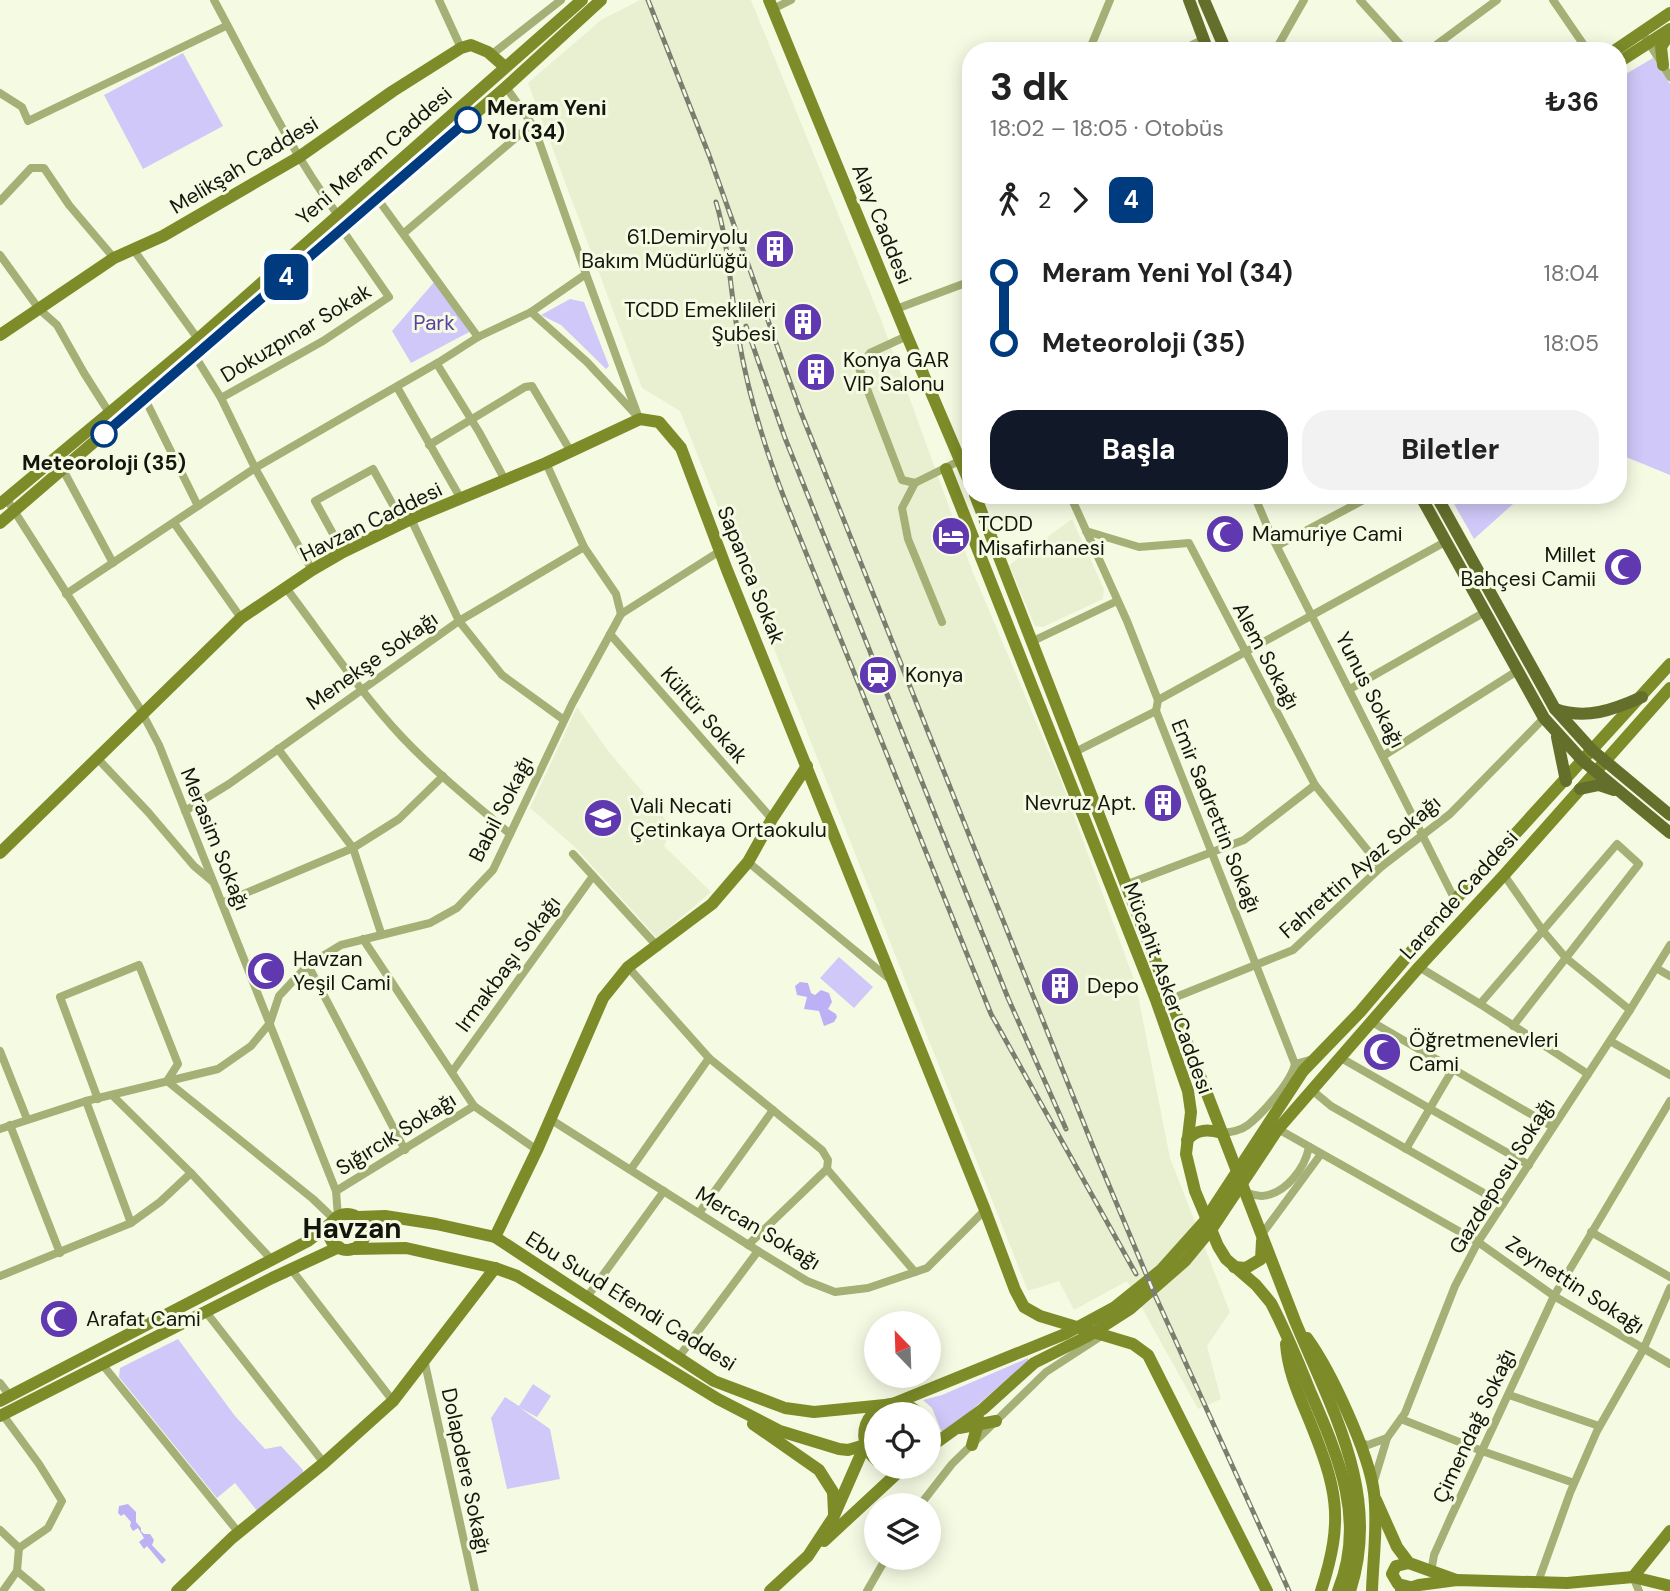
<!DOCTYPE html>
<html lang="tr">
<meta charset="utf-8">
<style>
:root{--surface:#fff;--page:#f2f2f2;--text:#222;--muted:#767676;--accent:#111827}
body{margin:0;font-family:"DM Sans",sans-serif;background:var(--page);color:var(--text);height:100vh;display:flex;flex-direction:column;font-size:26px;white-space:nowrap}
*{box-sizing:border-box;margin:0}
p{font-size:23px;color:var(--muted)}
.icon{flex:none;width:38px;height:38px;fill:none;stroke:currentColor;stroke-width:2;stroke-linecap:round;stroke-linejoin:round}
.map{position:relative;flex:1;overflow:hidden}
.side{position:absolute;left:962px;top:42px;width:665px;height:462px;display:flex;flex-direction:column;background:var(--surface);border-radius:28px;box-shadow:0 4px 18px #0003}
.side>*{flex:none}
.badge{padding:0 14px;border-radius:10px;font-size:24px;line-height:46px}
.needle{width:46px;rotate:337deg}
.controls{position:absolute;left:864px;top:1311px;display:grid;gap:14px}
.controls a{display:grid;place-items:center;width:77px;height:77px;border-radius:50%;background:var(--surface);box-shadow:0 4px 18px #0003;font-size:35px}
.map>.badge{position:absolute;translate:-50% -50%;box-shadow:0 0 0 4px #fff}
.legs{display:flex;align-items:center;gap:10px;height:77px;padding:0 28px;font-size:23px}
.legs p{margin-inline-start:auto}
.overview{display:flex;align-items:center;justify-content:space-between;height:119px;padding:0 28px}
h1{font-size:38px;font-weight:800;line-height:52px}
.action{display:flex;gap:14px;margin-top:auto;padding:14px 28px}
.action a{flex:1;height:80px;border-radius:28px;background:var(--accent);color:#fff;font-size:28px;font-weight:800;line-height:80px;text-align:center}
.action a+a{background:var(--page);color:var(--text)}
ul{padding:0 28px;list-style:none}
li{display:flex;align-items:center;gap:24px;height:70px;font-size:26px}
li i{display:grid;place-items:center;width:10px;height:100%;margin:0 9px;background:currentColor}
li i::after{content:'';width:18px;height:18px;margin:-9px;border:5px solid;border-radius:50%;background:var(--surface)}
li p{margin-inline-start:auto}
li:first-child i{background:linear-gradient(#0000 50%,currentColor 0)}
li:last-child i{background:linear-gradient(currentColor 50%,#0000 0)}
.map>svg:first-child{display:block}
.built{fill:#e9f0d1}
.green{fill:#d0c8f8}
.water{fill:#beb0f5}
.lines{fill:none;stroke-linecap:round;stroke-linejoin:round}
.street{stroke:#a4b075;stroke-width:8}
.secondary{stroke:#7d8c29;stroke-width:12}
.primary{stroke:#646f2c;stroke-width:12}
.rail-casing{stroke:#7a7e6f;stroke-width:5}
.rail{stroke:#f5fbe3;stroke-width:2.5;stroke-dasharray:8;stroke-linecap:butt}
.line-1-casing{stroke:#fff;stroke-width:16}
.line-1{stroke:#003b80;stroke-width:10}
.stop-1-dot{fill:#fff;stroke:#003b80;stroke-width:3.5}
.labels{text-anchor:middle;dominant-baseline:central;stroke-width:6;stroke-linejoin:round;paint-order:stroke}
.stop-label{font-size:21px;font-weight:bold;fill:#14160e;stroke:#f5fbe3;text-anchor:start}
.street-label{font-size:21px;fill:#14160e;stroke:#f5fbe3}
.poi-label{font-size:21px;fill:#14160e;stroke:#f5fbe3;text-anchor:start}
.park-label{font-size:21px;fill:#5c3fa1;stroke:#f5fbe3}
.district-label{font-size:28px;font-weight:bold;fill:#14160e;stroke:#f5fbe3}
</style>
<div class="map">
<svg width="1670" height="1591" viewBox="0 0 1670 1591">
<rect width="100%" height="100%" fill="#f5fbe3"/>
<!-- built -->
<g class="built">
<polygon points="640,0 751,0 882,322 972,570 1062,783 1136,985 1170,1158 1230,1312 1207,1346 1221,1399 1198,1409 1127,1281 1074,1310 1059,1281 1028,1291 680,411 642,388 528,83 601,20"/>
<polygon points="1072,519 1104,589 1103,599 1043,627 1035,626 1009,565"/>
<polygon points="577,707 609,752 672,827 664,846 711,892 657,938 575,847 530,808"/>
</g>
<!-- green -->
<g class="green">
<polygon points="183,53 223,126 143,169 104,95"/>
<polygon points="1653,58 1670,84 1670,475 1626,457 1619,458 1619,78"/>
<polygon points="435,281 473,330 411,363 392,331"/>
<polygon points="570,299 584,302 609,366 606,369 561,325 541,315"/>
<polygon points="1449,495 1523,495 1474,539"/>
<polygon points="839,957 873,987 854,1008 820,978"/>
<polygon points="178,1339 235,1416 265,1449 281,1446 303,1470 303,1476 258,1512 235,1483 217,1498 119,1377 120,1368"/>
<polygon points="1028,1358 1028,1361 943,1435 932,1408 923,1400 942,1395"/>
<polygon points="533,1384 551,1396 537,1417 520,1408 550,1429 560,1479 507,1489 491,1418 505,1397 519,1406"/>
</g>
<!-- water -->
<g class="water">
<polygon points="800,982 808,983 811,993 815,995 821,990 829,993 832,1002 828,1009 836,1014 837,1017 834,1022 824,1026 819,1011 804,1009 807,997 797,995 795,986"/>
<polygon points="128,1504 136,1512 136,1522 141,1528 141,1531 144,1534 150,1534 154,1540 152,1545 166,1560 162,1564 147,1546 144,1549 139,1542 144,1538 138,1528 133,1531 130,1526 131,1522 124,1514 121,1516 118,1513 119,1506"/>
</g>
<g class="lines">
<!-- street -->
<g class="street">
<path d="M214 0C253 72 288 147 337 214"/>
<polyline points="439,0 461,48"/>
<polyline points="1360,0 1406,51"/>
<polyline points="1553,0 1588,51"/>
<polyline points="773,9 791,0"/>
<polyline points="1642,32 1670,77"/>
<polyline points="1089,51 1110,0"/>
<polyline points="1179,51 1204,39"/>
<polyline points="1275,51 1304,0"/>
<polyline points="1428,51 1497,0"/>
<polyline points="491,55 561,0"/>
<polyline points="506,87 534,127 586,274 531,312"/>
<polyline points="0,93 22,107 28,121 226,26"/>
<polyline points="377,198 478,337"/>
<polyline points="0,201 31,168 44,168 69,205 114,258"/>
<polyline points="404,233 532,124"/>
<polyline points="133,249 198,339"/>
<polyline points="0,255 39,309 57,325 84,373 110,414"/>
<polyline points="586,274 637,413"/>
<polyline points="896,309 971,281"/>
<polyline points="907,336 870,353 859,368 902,480 915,483 971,455"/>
<polyline points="195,356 221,398 255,468 312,570"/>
<polyline points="437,364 479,432 505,480"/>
<polyline points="397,387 461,499"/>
<polyline points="221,398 323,341 389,297 341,228"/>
<polyline points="145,399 198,506"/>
<polyline points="429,445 525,387 532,386 571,452"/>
<polyline points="546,463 584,547 616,594 621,614"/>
<polyline points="62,468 113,563"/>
<polyline points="915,483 902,508 908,539 942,622"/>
<polyline points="1070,495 1127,621 1158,700 1156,711 1295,1064 1303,1071"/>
<polyline points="1254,495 1271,535 1455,900"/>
<polyline points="6,498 139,707 159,745 336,1191 338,1217"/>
<polyline points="411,519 459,621 502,675 564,720"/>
<polyline points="174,523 241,618"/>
<polyline points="1086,531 1139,547 1189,543 1315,785 1381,867"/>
<polyline points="1277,546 1373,495"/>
<polyline points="343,552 315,501 373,469 403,523"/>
<path d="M286 588C324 638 359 691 402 737 435 772 474 803 510 834"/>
<polyline points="66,594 255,468 439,362 478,337 531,312 587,362 640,419"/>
<polyline points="610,634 772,819"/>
<polyline points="1033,641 1117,601"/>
<polyline points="1350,689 1485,612"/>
<polyline points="1158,700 1445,542"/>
<polyline points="278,749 353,848 381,933"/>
<polyline points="1075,752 1156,711"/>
<polyline points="1383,756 1517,671"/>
<polyline points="98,759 148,812 194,866 213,882"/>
<polyline points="185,811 229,784 459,621 584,547"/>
<polyline points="573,854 658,947"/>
<polyline points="748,862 892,981"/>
<polyline points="1504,875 1543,931 1566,958 1630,1010"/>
<polyline points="1125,885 1244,840 1315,785"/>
<polyline points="222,903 353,848 399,819 443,776"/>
<polyline points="363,939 474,1106 537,1150"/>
<polyline points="308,965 405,1150"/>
<polyline points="628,967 709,1058 822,1150 828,1160 827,1169 748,1245"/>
<polyline points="1419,967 1480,1004 1588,1074"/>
<polyline points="1656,968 1670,976"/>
<polyline points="1171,999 1293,950 1381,867 1450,814 1544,718"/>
<polyline points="1480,1004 1617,844 1639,864 1513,1026"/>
<polyline points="1372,1022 1553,1127"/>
<polyline points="1610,1041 1670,1075"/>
<polyline points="0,1051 27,1119"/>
<polyline points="1341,1058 1529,1165"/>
<polyline points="452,1072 593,876"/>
<polyline points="1313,1091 1331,1106 1503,1204"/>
<polyline points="112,1095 191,1173 271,1259"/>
<polyline points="98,1099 60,997 139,965 178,1064 167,1081 313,1199 334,1219"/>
<polyline points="86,1101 131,1223"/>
<polyline points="550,1119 758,1251 807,1281 835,1292 868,1288 927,1268 985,1210"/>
<polyline points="10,1125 60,1253"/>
<polyline points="0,1129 86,1101 218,1069 251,1046 270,1023 279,996 308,965 341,945 430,923 457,908 493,870 572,704 621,614 720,551"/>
<polyline points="1278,1129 1478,1242 1554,1296 1670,1364"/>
<path d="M1222 1133C1231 1132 1240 1131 1248 1125 1263 1113 1291 1082 1295 1064L1313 1059"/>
<polyline points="1406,1149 1453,1069"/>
<polyline points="631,1169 709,1058"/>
<polyline points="827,1169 915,1272"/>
<polyline points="336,1191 474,1106"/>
<path d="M1246 1193C1250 1194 1257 1196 1262 1196 1286 1194 1305 1168 1309 1147"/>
<polyline points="699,1213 773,1110"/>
<polyline points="1591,1232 1670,1277"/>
<polyline points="1262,1234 1321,1154"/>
<polyline points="291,1269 393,1401"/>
<polyline points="0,1276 131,1223 160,1202 191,1173"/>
<polyline points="587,1297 664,1191"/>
<polyline points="206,1312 324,1463"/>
<polyline points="678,1358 758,1251"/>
<polyline points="424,1359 475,1591"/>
<polyline points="102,1364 239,1533"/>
<polyline points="0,1383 10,1396"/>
<polyline points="1509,1395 1599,1426"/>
<polyline points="1401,1419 1482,1451 1574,1483"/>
<polyline points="1358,1442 1368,1445 1387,1438"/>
<polyline points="1374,1481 1387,1438 1405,1413 1455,1286 1478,1242 1630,1010 1670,945"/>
<polyline points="920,1505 952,1464 1046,1372 1103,1335"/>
<polyline points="0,1530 19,1548"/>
<polyline points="17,1571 41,1591"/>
<polyline points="1431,1572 1434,1555 1451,1517 1554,1296 1670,1101"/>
<polyline points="1633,1577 1639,1591"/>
<polyline points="1538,1582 1570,1493 1597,1431 1643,1350 1670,1288"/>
<polyline points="3,1591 17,1571 19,1548 48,1528 62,1501 39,1464 3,1415"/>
<polyline points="867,1591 886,1558"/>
</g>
<!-- secondary -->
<g class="secondary">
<polyline points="769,0 907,336 971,486"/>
<polyline points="1614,51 1670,13"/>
<polyline points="1619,62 1670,29"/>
<polyline points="1663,65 1661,47 1670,33"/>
<polyline points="0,335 114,258 163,236 299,157 393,91 461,48 471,45 488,52 505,67"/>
<path d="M946 469 1156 1000 1188 1091 1191 1112 1186 1154 1195 1191 1218 1246 1226 1259 1256 1285 1271 1303C1286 1332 1298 1361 1310 1391 1338 1456 1367 1520 1338 1591"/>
<path d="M975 495 1295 1321C1331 1408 1382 1494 1350 1591"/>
<polyline points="0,504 198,339 582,0"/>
<polyline points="0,523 506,87 601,0"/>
<polyline points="0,853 241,618 312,570 343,552 411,519 546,463 640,419 659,422 681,448 727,570 985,1210 1015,1290 1024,1307 1040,1316 1133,1344 1148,1355 1267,1591"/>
<path d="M1187 1140C1197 1129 1208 1129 1222 1133"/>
<circle cx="347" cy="1232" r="18"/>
<polyline points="358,1217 385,1216 436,1224 495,1237 714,1381 785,1408 814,1412 885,1405"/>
<polyline points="495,1237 537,1150 603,998 628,967 712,904 748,862 772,819 807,766"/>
<polyline points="352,1249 406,1248 495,1268 517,1276 718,1399 780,1431 839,1449 848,1450 865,1445"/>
<polyline points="1234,1267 1246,1268 1261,1259 1262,1241"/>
<path d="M1307 1338C1331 1371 1369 1453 1374 1493 1378 1524 1373 1559 1372 1591"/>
<path d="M1286 1344C1288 1371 1298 1393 1308 1417 1337 1488 1345 1517 1321 1591"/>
<polyline points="0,1401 308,1241 331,1223"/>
<polyline points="895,1403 1065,1334 1115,1307 1161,1270 1204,1222 1303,1071 1360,1012 1455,900 1670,664"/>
<polyline points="0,1416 272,1278 339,1247"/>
<polyline points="753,1424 819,1470 833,1492 834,1513"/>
<polyline points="959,1428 996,1421"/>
<polyline points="972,1445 979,1420"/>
<polyline points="929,1448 983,1409 1034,1363 1088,1336 1130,1309 1185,1261 1213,1227 1278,1129 1419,967 1504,875 1670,688"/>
<path d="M877 1461C842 1430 886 1382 920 1414"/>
<polyline points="1376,1500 1397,1547 1409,1563 1456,1580"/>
<polyline points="824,1541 905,1466"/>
<polyline points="1409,1563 1396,1566 1392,1574 1398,1584 1410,1587"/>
<polyline points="1633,1577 1670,1531"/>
<polyline points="177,1591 232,1538 324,1463 393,1401 495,1268"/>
<polyline points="770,1591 808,1556 833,1518 865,1445"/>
<polyline points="1401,1591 1419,1585 1457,1580 1567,1583 1633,1577 1670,1586"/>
</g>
<!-- primary -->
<g class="primary">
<polyline points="1189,0 1208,51"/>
<polyline points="1204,0 1226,51"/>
<polyline points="1420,495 1544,718 1583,761 1670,833"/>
<polyline points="1436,495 1555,709 1592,750 1670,815"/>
<path d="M1555 709C1586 720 1613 710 1642 697"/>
<polyline points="1557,737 1566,781"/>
<polyline points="1580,789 1599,785 1614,790"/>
</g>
<!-- rail casing -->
<g class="rail-casing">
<g id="rail">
<polyline points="648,0 709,155 800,410 1098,1159 1154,1293 1289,1591"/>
<path d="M716 202C729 245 730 290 738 334 747 391 765 449 786 503L991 1014 1136 1274"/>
<polyline points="746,326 785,438 1008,998 1066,1129"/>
</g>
</g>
<!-- rail -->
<use href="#rail" class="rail"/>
</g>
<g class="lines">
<!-- line-1 casing -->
<g class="line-1-casing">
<polyline id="line-1" points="104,434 468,120"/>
</g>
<!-- line-1 -->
<use href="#line-1" class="line-1"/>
</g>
<!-- icons -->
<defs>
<g id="building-disc" transform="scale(2.0125)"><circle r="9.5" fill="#6038b0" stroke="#f5fbe3"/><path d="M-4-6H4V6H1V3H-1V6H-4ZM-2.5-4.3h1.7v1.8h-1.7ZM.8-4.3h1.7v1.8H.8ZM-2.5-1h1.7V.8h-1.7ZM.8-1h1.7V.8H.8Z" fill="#fff"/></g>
<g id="mosque-disc" transform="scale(2.0125)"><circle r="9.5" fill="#6038b0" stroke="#f5fbe3"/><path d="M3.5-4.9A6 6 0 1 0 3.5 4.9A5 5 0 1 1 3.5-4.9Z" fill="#fff"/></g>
<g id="hotel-disc" transform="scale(2.0125)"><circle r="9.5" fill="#6038b0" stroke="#f5fbe3"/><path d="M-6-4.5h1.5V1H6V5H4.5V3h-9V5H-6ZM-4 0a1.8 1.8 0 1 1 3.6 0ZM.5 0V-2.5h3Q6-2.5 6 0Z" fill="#fff"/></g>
<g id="station-disc" transform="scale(2.0125)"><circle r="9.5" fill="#6038b0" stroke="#f5fbe3"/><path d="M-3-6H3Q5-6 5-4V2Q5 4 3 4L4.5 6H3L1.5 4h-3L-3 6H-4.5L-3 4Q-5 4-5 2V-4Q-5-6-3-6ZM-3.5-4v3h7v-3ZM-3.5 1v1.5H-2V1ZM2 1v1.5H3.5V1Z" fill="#fff"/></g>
<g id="school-disc" transform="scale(2.0125)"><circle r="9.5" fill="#6038b0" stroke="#f5fbe3"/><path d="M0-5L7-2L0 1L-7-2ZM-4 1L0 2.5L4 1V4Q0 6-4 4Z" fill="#fff"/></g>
</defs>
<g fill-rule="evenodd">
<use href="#building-disc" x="775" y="249"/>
<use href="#building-disc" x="803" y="322"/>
<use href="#building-disc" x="816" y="372"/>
<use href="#mosque-disc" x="1225" y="534"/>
<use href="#hotel-disc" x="951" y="536"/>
<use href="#mosque-disc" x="1623" y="567"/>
<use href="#station-disc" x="878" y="675"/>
<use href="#building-disc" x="1163" y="803"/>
<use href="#school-disc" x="603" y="818"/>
<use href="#mosque-disc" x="266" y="971"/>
<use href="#building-disc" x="1060" y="986"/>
<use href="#mosque-disc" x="1382" y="1052"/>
<use href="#mosque-disc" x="59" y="1319"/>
</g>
<!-- markers -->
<g class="stop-1-dot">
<circle cx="468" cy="120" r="12"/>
<circle cx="104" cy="434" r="12"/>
</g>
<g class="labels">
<!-- stop labels -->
<g class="stop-label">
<text x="487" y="108">Meram Yeni<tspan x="487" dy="24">Yol (34)</tspan></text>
<text x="104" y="463" text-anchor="middle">Meteoroloji (35)</text>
</g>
<!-- street labels -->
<g class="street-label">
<text transform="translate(374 156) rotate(-41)">Yeni Meram Caddesi</text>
<text transform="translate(244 165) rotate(-31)">Melikşah Caddesi</text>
<text transform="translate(882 224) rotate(68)">Alay Caddesi</text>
<text transform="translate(296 333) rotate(-31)">Dokuzpınar Sokak</text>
<text transform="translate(371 522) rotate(-26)">Havzan Caddesi</text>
<text transform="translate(751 575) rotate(68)">Sapanca Sokak</text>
<text transform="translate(1266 656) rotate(62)">Alem Sokağı</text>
<text transform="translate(372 661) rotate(-35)">Menekşe Sokağı</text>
<text transform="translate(1370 690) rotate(63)">Yunus Sokağı</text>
<text transform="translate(704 715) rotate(49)">Kültür Sokak</text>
<text transform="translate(501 809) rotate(-63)">Babil Sokağı</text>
<text transform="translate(1216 816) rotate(68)">Emir Sadrettin Sokağı</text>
<text transform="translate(215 839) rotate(68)">Merasim Sokağı</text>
<text transform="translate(1360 867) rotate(-41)">Fahrettin Ayaz Sokağı</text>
<text transform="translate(1459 895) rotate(-48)">Larende Caddesi</text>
<text transform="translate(508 964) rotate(-54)">Irmakbaşı Sokağı</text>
<text transform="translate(1168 988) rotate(70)">Mücahit Asker Caddesi</text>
<text transform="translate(396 1134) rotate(-32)">Sığırcık Sokağı</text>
<text transform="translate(1502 1176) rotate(-58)">Gazdeposu Sokağı</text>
<text transform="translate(758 1228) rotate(31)">Mercan Sokağı</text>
<text transform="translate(1575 1285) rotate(33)">Zeynettin Sokağı</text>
<text transform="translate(631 1301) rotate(32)">Ebu Suud Efendi Caddesi</text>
<text transform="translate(1474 1426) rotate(-65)">Çimendağ Sokağı</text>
<text transform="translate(466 1471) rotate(78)">Dolapdere Sokağı</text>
</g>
<!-- poi labels -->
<g class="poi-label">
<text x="748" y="237" text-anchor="end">61.Demiryolu<tspan x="748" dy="24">Bakım Müdürlüğü</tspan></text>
<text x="776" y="310" text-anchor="end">TCDD Emeklileri<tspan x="776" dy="24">Şubesi</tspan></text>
<text x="843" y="360">Konya GAR<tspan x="843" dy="24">VIP Salonu</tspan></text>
<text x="978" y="524">TCDD<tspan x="978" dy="24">Misafirhanesi</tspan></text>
<text x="1252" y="534">Mamuriye Cami</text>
<text x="1596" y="555" text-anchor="end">Millet<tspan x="1596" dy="24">Bahçesi Camii</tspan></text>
<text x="905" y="675">Konya</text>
<text x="1136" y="803" text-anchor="end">Nevruz Apt.</text>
<text x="630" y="806">Vali Necati<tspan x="630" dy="24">Çetinkaya Ortaokulu</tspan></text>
<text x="293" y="959">Havzan<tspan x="293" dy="24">Yeşil Cami</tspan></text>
<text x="1087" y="986">Depo</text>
<text x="1409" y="1040">Öğretmenevleri<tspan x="1409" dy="24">Cami</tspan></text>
<text x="86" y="1319">Arafat Cami</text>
</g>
<!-- park labels -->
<g class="park-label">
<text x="434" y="323">Park</text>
</g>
<!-- district labels -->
<g class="district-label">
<text x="352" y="1228">Havzan</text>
</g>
</g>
</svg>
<div class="controls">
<a><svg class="needle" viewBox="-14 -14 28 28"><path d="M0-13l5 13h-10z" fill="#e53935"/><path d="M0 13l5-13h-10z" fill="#767676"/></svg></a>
<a><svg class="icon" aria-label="locate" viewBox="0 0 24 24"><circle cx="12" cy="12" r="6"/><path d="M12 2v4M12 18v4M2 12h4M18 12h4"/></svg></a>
<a><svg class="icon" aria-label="layers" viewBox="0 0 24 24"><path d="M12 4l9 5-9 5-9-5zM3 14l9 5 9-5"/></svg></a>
</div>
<b class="badge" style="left:286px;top:277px;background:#003b80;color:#fff">4</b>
<section class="side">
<div class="overview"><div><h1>3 dk</h1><p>18:02 – 18:05 · Otobüs</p></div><b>₺36</b></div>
<div class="legs"><svg class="icon" aria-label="walk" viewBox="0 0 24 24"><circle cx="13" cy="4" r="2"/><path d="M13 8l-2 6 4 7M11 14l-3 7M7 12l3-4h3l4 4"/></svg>2<svg class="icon" aria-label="forward" viewBox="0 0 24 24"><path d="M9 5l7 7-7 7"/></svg><b class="badge" style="background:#003b80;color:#fff">4</b></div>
<ul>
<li><i style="color:#003b80"></i><b>Meram Yeni Yol (34)</b><p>18:04</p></li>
<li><i style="color:#003b80"></i><b>Meteoroloji (35)</b><p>18:05</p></li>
</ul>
<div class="action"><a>Başla</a><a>Biletler</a></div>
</section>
</div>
